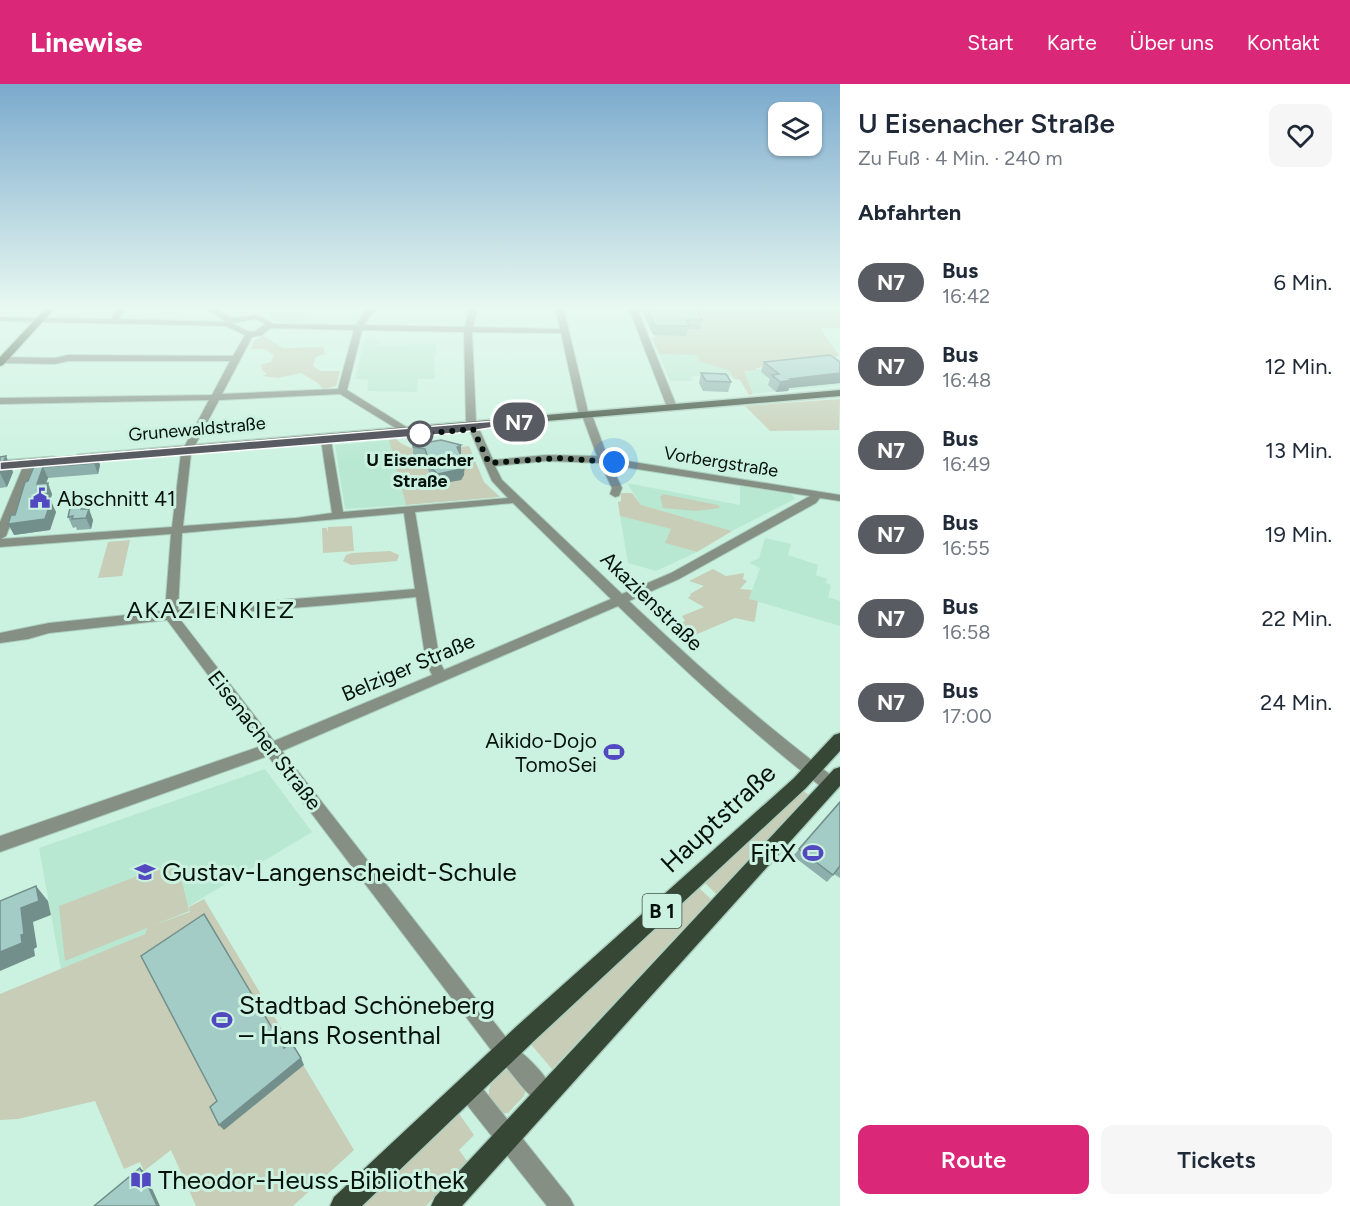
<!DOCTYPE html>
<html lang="de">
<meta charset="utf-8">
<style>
:root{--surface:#fff;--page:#f6f6f7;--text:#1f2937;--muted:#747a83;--accent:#db2777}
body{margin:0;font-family:Figtree,sans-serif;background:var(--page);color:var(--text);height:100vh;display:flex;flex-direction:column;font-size:22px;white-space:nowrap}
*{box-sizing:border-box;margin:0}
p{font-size:20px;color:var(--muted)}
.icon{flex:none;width:33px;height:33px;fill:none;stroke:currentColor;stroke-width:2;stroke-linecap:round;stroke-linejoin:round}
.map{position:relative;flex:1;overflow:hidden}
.drawer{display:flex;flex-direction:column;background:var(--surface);width:510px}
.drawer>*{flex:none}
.badge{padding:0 12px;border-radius:20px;font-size:21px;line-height:39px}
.controls{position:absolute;left:768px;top:18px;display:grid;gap:12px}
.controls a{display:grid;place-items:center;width:54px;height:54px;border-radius:12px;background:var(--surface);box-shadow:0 2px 4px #0004;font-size:30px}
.you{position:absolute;width:30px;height:30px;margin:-15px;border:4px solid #fff;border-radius:50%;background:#1a73e8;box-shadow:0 0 0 9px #1a73e833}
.map>.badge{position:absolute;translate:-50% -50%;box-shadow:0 0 0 3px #fff}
h2{padding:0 18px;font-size:22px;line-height:54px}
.round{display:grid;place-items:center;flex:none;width:63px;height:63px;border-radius:12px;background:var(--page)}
.head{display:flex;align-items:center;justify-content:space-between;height:102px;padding:0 18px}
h1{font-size:28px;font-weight:600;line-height:45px}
.primary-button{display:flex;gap:12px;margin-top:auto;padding:12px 18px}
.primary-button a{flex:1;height:69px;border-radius:12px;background:var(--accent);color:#fff;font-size:24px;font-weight:600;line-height:69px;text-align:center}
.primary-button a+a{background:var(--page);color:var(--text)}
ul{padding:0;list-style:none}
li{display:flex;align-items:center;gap:18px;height:84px;padding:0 18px}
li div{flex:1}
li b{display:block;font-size:22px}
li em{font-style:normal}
li .badge{min-width:66px;font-weight:700;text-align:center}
header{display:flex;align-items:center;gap:36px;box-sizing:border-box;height:84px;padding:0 30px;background:var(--accent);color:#fff}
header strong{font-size:28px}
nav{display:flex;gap:33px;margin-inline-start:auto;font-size:21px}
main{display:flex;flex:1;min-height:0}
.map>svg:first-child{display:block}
.built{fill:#b9e8d2}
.green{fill:#c7cdb6}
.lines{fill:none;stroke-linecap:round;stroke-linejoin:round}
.minor-casing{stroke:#abcebe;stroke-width:2}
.major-casing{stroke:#abcebe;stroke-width:3}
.minor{fill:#858f84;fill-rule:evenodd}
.major{fill:#374735;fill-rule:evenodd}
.wall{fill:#8dafab}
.shaded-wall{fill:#738f8b}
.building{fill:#a4ccc7;stroke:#738f8b;stroke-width:1.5}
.line{fill:#595b62;stroke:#fff;stroke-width:1.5}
.walk{stroke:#05110c;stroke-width:6;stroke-dasharray:0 10.8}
.stop-dot{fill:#fff;stroke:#595b62;stroke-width:3}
.labels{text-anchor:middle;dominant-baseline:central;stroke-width:6;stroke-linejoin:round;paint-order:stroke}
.far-street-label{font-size:18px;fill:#05110c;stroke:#cbf2e0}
.far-stop-label{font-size:18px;font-weight:bold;fill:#05110c;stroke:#cbf2e0}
.shield{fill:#cbf2e0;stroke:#40544c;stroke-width:1.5}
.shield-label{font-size:20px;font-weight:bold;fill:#05110c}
.poi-label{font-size:21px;fill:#05110c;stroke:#cbf2e0;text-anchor:start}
.street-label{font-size:21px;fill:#05110c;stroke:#cbf2e0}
.quarter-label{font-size:24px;letter-spacing:1.5px;fill:#05110c;stroke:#cbf2e0}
.near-street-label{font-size:26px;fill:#05110c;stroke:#cbf2e0}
.near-poi-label{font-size:26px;fill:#05110c;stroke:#cbf2e0;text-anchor:start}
</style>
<header>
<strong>Linewise</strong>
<nav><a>Start</a><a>Karte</a><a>Über uns</a><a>Kontakt</a></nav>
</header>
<main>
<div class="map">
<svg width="840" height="1122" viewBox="0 0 840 1122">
<rect width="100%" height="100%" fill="#cbf2e0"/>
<!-- built -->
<g class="built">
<polygon points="275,222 320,222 302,239 279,238 268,232"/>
<polygon points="365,254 379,257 378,261 436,260 436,271 434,271 435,295 418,295 417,308 367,307 368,296 355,295"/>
<polygon points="659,270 696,271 701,278 730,287 733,293 691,292 693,297 670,297"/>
<polygon points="837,277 840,279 840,301 753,310 744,287"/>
<polygon points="389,356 406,421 345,425 335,361"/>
<polygon points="627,399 740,421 740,402 791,410 795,415 732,447 641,421"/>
<polygon points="620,432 672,445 666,459 697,468 656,487 628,479"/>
<polygon points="765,454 791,460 788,471 818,481 816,491 827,495 826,499 831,501 828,513 840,517 840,542 749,515 760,484 749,479 759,474"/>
<polygon points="265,685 312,748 189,822 190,827 147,844 145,850 61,886 39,764"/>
</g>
<!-- green -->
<g class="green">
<polygon points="687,222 840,222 840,244 823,244 821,246 839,271 832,276 756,284 757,286 744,287 753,310 749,311 740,296 734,295 730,287 701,278 696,271 659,270 652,254 655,254 654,251 686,252"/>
<polygon points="263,252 283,264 323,263 325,270 316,273 313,282 320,287 340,287 336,302 323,305 318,299 301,289 278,294 262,292 267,290 262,286 261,281 271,278 274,271 265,265 251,265 254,257"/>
<polygon points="840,315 839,346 770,347 745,322"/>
<path d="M396 355C414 373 447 364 469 362L484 398 500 413 406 421 389 356Z"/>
<polygon points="621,409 632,409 641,421 732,447 697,468 665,459 671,445 620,432 618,418 621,417"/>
<polygon points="663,410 718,421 720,424 696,427 663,424 660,413"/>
<polygon points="352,442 354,467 323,469 322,444 327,444 328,449 328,443"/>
<polygon points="130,456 122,492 98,494 108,458"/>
<polygon points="390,467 399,471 397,477 351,481 343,477 346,471 352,469"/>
<polygon points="713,485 726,492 744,489 743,495 747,497 740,505 752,506 749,515 758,517 755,536 754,538 735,534 695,551 682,539 685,537 682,532 704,523 688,514 691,511 690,510 704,502 689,497"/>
<polygon points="802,706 809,711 716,810 705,799"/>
<polygon points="177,777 189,827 151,842 190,828 189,823 204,815 354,1066 293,1122 196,1122 171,1066 144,1087 140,1078 124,1085 95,1017 18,1035 0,1036 0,910 145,850 147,844 65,877 59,822"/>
<polygon points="699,804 711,815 552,985 529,958"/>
<path d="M509 985 526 1004 524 1012 508 1029 499 1030C490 1017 483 1007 496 994 500 990 503 987 509 985Z"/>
<polygon points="457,1027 474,1051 459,1066 467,1077 426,1122 359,1122"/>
</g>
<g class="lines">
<!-- minor casing -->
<g class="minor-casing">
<g id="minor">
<path d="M119 222H127L119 235 226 238 204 222H213L231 234 257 231 274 240 356 241 369 222H377L364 241 465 243 470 222H478L473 243 560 245 555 222H563L588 328 592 331 608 374 840 411V417L820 414 816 419 679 495 629 517C695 580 763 640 836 695L838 700 836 705 830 707 824 705C751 648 684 586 618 522L282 667 512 961C528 973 547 991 555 1010L552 1018 544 1021C526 1013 513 988 498 975L268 672 0 768V752L261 662 167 536 49 549 28 555 0 559V549L49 539 165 527 171 450 0 463V438L25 378 30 375 35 378 6 452 1 455 172 443 181 369 209 316 0 320V314L212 311 230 277H68L55 280 0 279V273L55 274 68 271 233 272 245 251 226 242 0 237V233L111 235ZM256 235 265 240 254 248 247 247 232 239ZM270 244 354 246 338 305 222 310 252 253 262 251ZM362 246 464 248 466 338 492 397 508 414 343 428 331 356 326 353 321 356 332 429 296 434 183 442 191 369 219 316 340 310 402 348H408V344L347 306ZM472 248 561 249 579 331 583 334 597 372 546 371 493 376 476 338ZM546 377 600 379 612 404 610 410 615 413 619 412 622 404 611 381 810 412 671 489 622 510 502 396 495 382ZM513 419 611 515 444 586 440 578 415 428ZM404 429 415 505C336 512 257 517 178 526L182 449ZM416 513 426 578 432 591 274 657 179 534C258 526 337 521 416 513Z"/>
<polygon points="628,222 636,222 677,323 675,325 667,323"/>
<polygon points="468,993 476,996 570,1114 574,1122 547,1122 460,1012 457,1004 460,996"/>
</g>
</g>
<!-- major casing -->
<g class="major-casing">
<g id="major">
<polygon points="48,222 57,222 3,281 0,282 0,273"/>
<polygon points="840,306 840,312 78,377 72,374 78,371"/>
<polygon points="54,373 60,376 58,378 0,383 0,377"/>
<polygon points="840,649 840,667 806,704 534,957 362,1122 330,1122 334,1113 518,941 794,694 834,651"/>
<polygon points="840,683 840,702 462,1122 431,1122 435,1113 834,685"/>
</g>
</g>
<!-- minor -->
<use href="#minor" class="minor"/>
<!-- major -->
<use href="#major" class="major"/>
</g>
<!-- wall -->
<g class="wall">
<polygon points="640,222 698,222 700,225 699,229 702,236 700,245 688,245 686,252 653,251"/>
<polygon points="764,278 840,290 840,299 789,304 788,307 776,308 768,301 770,295 761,288"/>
<polygon points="701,289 731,298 728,308 703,307 699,299"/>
<polygon points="413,361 461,371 464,391 461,396 438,400 431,394 425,376 413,374"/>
<polygon points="96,370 100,381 98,390 48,394 46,399 52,410 50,418 56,428 50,446 14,451 15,431 37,375"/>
<polygon points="0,373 13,388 7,403 0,404"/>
<polygon points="83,425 93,436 91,445 77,446 76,443 73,444 68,433"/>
<polygon points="840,718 840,794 834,790 827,798 793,772"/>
</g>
<!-- shaded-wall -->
<g class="shaded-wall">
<polygon points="840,289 840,299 789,304 788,307 776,308 780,298 790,295"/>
<polygon points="461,361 461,371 457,363"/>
<polygon points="96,370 100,381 98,390 94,379"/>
<polygon points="6,372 13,388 7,403 0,389 0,385"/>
<polygon points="465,380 464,391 461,396 438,400 438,390"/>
<polygon points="43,383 48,394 42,411 37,400"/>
<polygon points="48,399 52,410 46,429 41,418"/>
<polygon points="51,417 56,428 50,446 14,451 8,440"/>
<polygon points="89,425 93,436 91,445 86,434"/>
<polygon points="36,802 48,817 51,831 33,838 37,863 34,865 35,872 0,887 0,868 21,851 21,824"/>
<polygon points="301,974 304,981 224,1046 219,1041"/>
<polygon points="140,1084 144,1087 160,1122 157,1122"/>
</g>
<!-- building -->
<g class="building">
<polygon points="646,222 698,222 700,225 697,226 702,236 686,236 689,242 655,242"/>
<polygon points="830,271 840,278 840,289 790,295 792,296 780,298 772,291 779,290 764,278"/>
<polygon points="701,289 726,290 731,298 706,297"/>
<polygon points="441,356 461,361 457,363 465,380 461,385 438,390 431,384 425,365 413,363 413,361"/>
<polygon points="96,370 94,379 43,383 37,400 48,399 41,418 51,417 45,435 8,440 11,431 15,431 25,398 28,397 37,375"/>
<polygon points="6,372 0,385 0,373"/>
<polygon points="82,423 81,425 89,425 86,434 72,435 73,432 68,433 70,424"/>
<polygon points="840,718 840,782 833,791 799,765"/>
<polygon points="36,802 39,817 21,824 24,850 21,851 22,859 0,868 0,817"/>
<polygon points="204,830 284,964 291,958 301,974 219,1041 210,1023 217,1017 141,872"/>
<polygon points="140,1084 157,1122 94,1122"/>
</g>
<!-- sky -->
<linearGradient id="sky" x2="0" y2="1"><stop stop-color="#7baacd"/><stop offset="0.59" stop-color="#e8f9f1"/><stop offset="1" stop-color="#e8f9f1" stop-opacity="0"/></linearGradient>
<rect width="840" height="379" fill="url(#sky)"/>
<!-- line -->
<polygon class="line" points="519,335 522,336 522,339 458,349 0,386 0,378"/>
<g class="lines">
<!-- walk -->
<polyline class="walk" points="420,350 473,345 489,379 558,374 614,378"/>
</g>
<!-- icons -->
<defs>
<g id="civic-bare" transform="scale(1.62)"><path d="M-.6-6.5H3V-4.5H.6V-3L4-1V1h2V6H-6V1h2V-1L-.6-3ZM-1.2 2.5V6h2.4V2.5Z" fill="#5249c1" stroke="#cbf2e0" stroke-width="2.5" paint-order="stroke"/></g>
<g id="stadium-bare" transform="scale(1.62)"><path d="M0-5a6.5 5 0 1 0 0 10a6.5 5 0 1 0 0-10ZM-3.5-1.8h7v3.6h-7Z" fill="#5249c1" stroke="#cbf2e0" stroke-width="2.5" paint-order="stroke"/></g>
<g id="school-bare" transform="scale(1.62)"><path d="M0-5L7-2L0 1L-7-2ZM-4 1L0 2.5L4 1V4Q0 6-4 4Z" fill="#5249c1" stroke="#cbf2e0" stroke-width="2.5" paint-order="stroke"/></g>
<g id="library-bare" transform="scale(1.62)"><path d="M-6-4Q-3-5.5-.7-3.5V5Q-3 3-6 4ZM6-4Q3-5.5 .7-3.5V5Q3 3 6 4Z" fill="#5249c1" stroke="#cbf2e0" stroke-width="2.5" paint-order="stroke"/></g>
</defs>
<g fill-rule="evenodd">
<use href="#civic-bare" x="40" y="414"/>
<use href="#stadium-bare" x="614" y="668"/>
<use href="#stadium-bare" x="813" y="769"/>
<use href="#school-bare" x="145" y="788"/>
<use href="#stadium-bare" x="222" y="936"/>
<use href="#library-bare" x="141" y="1096"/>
</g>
<!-- markers -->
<circle class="stop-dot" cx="420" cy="350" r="12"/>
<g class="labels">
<!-- far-street labels -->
<g class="far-street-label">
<text transform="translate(197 345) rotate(-5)">Grunewaldstraße</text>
<text transform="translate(721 378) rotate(9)">Vorbergstraße</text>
</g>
<!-- far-stop labels -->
<g class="far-stop-label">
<text x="420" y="376">U Eisenacher<tspan x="420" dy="21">Straße</tspan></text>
</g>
<!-- shield labels -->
<rect class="shield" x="642.5" y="810" width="39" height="34" rx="4.5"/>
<g class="shield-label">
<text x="662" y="827">B 1</text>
</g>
<!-- poi labels -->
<g class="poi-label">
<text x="57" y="414">Abschnitt 41</text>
<text x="597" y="656" text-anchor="end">Aikido-Dojo<tspan x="597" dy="24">TomoSei</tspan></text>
</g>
<!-- street labels -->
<g class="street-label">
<text transform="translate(652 517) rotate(44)">Akazienstraße</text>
<text transform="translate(408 583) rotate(-23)">Belziger Straße</text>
<text transform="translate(265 656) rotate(52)">Eisenacher Straße</text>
</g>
<!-- quarter labels -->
<g class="quarter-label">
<text x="211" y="525">AKAZIENKIEZ</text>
</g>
<!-- near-street labels -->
<g class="near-street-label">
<text transform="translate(718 734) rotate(-43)">Hauptstraße</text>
</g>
<!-- near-poi labels -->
<g class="near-poi-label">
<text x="796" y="769" text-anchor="end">FitX</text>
<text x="162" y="788">Gustav-Langenscheidt-Schule</text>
<text x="239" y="921">Stadtbad Schöneberg<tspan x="239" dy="30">– Hans Rosenthal</tspan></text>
<text x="158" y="1096">Theodor-Heuss-Bibliothek</text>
</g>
</g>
</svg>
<div class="controls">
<a><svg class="icon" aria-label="layers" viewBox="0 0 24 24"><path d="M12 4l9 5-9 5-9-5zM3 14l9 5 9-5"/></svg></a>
</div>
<div class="you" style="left:614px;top:378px"></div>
<b class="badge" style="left:519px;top:338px;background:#595b62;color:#fff">N7</b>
</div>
<section class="drawer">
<div class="head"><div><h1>U Eisenacher Straße</h1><p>Zu Fuß · 4 Min. · 240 m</p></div><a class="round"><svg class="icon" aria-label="heart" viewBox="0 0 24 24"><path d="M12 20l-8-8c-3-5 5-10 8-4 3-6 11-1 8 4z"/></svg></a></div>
<h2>Abfahrten</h2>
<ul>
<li><span class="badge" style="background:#595b62;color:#fff">N7</span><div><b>Bus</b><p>16:42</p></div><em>6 Min.</em></li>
<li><span class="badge" style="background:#595b62;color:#fff">N7</span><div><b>Bus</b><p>16:48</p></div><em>12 Min.</em></li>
<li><span class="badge" style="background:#595b62;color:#fff">N7</span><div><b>Bus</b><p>16:49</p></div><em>13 Min.</em></li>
<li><span class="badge" style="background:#595b62;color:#fff">N7</span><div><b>Bus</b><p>16:55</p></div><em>19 Min.</em></li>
<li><span class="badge" style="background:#595b62;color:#fff">N7</span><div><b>Bus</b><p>16:58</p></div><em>22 Min.</em></li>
<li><span class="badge" style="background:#595b62;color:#fff">N7</span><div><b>Bus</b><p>17:00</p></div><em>24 Min.</em></li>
</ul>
<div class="primary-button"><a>Route</a><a>Tickets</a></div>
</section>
</main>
